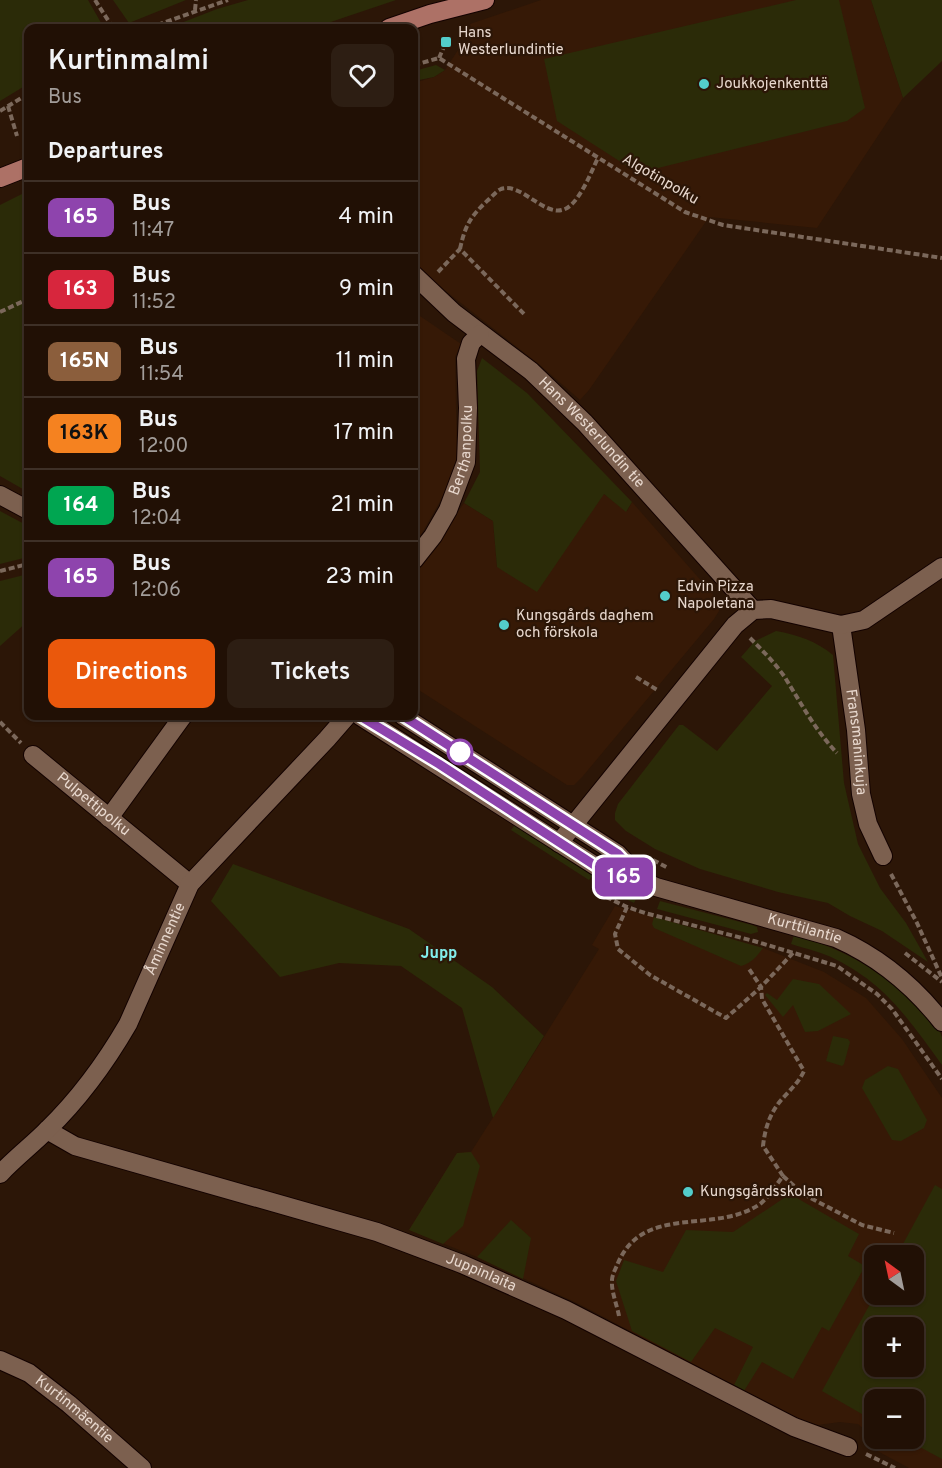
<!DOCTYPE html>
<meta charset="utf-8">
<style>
:root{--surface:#211005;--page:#2d1e13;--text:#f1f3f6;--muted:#a29d9a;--line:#3e3027;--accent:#ea580c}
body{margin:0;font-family:Overpass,sans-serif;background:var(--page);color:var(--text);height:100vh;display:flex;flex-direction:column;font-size:22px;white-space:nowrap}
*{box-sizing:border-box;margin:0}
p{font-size:20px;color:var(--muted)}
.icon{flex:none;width:33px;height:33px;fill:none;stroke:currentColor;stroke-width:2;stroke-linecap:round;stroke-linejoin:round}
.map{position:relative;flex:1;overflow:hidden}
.details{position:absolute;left:24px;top:24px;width:394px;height:696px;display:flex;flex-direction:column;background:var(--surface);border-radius:12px;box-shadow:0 2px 4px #0004,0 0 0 2px var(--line)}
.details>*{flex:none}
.badge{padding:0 12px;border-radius:9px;font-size:21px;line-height:39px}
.needle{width:39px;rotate:327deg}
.fabs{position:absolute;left:864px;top:1245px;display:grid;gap:12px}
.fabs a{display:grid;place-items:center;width:60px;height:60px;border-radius:12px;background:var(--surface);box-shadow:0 2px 4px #0004,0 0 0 2px var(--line);font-size:30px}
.map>.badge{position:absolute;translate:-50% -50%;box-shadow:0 0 0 3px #fff}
h2{padding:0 24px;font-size:22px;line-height:54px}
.round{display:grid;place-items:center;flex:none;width:63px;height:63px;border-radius:12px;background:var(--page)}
.head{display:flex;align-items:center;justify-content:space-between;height:102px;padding:0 24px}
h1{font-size:28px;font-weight:600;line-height:45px}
.cta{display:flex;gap:12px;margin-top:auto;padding:12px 24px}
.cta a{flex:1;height:69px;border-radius:12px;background:var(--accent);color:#fff;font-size:24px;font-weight:600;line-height:69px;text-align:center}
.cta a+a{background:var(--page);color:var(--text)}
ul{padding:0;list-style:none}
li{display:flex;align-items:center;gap:18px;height:72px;padding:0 24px;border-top:2px solid var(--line)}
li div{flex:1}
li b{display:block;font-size:22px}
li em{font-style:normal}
li .badge{min-width:66px;font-weight:700;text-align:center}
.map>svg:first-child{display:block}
.built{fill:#361906;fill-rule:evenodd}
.green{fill:#2b2b08;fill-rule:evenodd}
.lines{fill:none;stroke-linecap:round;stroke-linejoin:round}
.minor-casing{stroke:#130200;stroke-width:20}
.major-casing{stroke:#130200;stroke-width:20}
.path{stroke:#7b685b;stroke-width:4;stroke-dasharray:6 3;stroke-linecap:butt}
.minor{stroke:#7c604f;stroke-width:18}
.major{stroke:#ad7166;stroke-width:18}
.line-casing{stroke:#fff;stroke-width:14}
.line{stroke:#8e44ad;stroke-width:9}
.poi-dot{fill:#53cdcb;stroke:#2c1607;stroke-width:2}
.stop-dot{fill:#fff;stroke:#8e44ad;stroke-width:3}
.labels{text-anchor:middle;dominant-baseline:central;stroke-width:4.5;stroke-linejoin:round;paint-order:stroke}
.poi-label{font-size:15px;fill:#e8d8ce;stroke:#2c1607;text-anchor:start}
.street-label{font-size:15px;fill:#e8d8ce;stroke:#2c1607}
.neighbourhood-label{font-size:16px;font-weight:bold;fill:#82edeb;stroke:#2c1607}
</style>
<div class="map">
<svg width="942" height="1468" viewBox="0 0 942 1468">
<rect width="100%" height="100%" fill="#2c1607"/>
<!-- built -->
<g class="built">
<polygon points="541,0 871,0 903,98 817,228 709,217 589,390 580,400 540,365 438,285 414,263 414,83 434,77 445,70 460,47 474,37 470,24"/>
<polygon points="414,312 461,344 455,357 457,461 443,496 414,547"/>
<polygon points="604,494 627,511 632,502 718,600 719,611 714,619 583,776 574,785 567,785 414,687 414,574 464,503 493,521 497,567"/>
<path d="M615 906 763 948 824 972 866 998 902 1039 942 1098V1468H909L870 1447 866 1431 858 1424 840 1422 817 1425 806 1424 579 1304 477 1257 409 1230 457 1153 471 1152 524 1069 599 949 592 945ZM874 1256H914V1294H874ZM874 1328H914V1366H874ZM874 1400H914V1438H874Z"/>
</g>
<!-- green -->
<g class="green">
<polygon points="0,0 88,0 104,28 28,28 28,84 0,101"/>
<polygon points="113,0 186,0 129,23"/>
<polygon points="248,0 396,0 313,28 168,28 217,9"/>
<polygon points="796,0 839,0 865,108 847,121 638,173 557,121 544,59"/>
<polygon points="871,0 942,0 942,61 903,98"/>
<polygon points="436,65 445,70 434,77 414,81 414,71"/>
<polygon points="28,191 28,492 0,476 0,205"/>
<polygon points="482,358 527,393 632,502 626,512 604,494 537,592 497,567 493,521 464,503 480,472 477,371"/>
<polygon points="0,511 28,526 28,557 0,564"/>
<polygon points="28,574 28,621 0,646 0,581"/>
<path d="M776 631C798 635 816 641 833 655L844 783 858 844 880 888 906 923 928 962 882 931 850 916 828 903 778 892 700 869 655 849 626 831 615 820V813L618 804 679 725H683L717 751 772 686 741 657 755 641Z"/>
<polygon points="518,821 596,871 589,880 511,830"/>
<polygon points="233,864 409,929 492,987 544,1036 493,1118 462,1008 401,966 339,963 280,977 211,901"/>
<polygon points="609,880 638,895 634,903 605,889"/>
<polygon points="660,901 752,925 757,927 758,932 751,934 657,909"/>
<path d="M654 917 763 948C757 956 752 963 741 966L654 928 652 924Z"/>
<path d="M794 935C847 950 885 972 923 1012 929 1018 940 1029 942 1037 942 1045 942 1056 942 1065 909 1020 887 985 835 959 822 952 806 949 791 944Z"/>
<polygon points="793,979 819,984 851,1014 818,1031 805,1032 793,1005 783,1017 765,995 767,993 777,1000"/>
<polygon points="833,1036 848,1039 850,1042 844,1064 842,1066 826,1061"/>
<polygon points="888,1066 898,1069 927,1120 924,1128 901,1141 892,1140 862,1088 865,1080"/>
<polygon points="471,1152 480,1166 463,1226 443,1244 409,1230 457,1153"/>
<path d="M935 1185 942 1189V1459L905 1439 914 1438V1400H874V1421L822 1391 875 1295 914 1294V1256L897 1255ZM874 1328H914V1366H874Z"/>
<polygon points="790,1194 859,1234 848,1256 865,1266 829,1331 822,1327 793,1379 762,1362 744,1391 734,1385 753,1347 715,1328 691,1362 632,1331 616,1281 624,1260 663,1272 686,1230 733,1232"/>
<polygon points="511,1220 531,1238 523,1279 477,1257"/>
</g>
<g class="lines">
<!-- minor casing -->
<g class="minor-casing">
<g id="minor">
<path id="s1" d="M414 275 454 313 531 371 585 423 753 610"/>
<polyline points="0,495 28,510"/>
<path id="s2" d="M414 560 433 536 448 510 466 462 468 408 466 359 471 343 480 334"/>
<path id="s3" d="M841 625 856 730 861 794 868 824 883 856"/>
<path id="s4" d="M360 716 605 872 643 881 656 887 836 938C879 957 913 985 942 1022"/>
<polyline points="403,716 618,854 643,881"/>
<path id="s5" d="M33 755 190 884"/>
<polyline points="109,818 183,716"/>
<polyline points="559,843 735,625 753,610 771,609 841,625 864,620 942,567"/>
<path id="s6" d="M47 1130 75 1146 377 1232 462 1264 566 1310 794 1427 848 1447"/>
<path id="s7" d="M0 1174C15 1158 32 1145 47 1130 79 1099 106 1062 128 1024L190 884 327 739 347 716"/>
<path id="s8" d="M0 1360 29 1373 69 1404 142 1468"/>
</g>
</g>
<!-- major casing -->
<g class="major-casing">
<g id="major">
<polyline points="389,28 430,14 485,0"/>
<polyline points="0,178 28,167"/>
</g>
</g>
<!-- path -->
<g class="path">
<polyline points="95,0 113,28"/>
<polyline points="195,10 196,0"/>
<polyline points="149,28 228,0"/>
<polyline points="439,58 446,42"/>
<polyline points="414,65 439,58 685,212 723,225 942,258"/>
<polyline points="8,106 17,136"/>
<polyline points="0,111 28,94"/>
<path d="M460 249C465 226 470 217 487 201 491 198 496 191 501 189 520 182 543 215 562 210 578 207 591 172 598 158"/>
<polyline points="438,272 460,249 524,314"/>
<polyline points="0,312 28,299"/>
<polyline points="0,571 28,564"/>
<path d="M750 638C762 650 774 662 784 676 801 703 815 730 837 753"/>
<polyline points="636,677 659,691"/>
<polyline points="0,722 21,743"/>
<polyline points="653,860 668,868"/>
<polyline points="891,874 917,923 942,978"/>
<polyline points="598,893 627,907 645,913 754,941 837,966 877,994 892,1009 942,1079"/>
<polyline points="627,907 615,934 618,949 650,975 726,1018 761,987 793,953"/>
<polyline points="905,953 942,982"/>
<polyline points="783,1176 803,1194 862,1225 894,1233"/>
<path d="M619 1316C617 1305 611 1291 612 1280 612 1275 616 1268 618 1263 644 1203 715 1235 760 1204 769 1197 776 1185 783 1176L763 1146C765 1128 770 1112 783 1098 791 1089 799 1082 804 1071L762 999 761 987 749 969"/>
<polyline points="866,1454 895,1468"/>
</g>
<!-- minor -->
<use href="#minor" class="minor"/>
<!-- major -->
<use href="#major" class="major"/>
</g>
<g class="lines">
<!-- line casing -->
<g class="line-casing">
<polyline id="line" points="360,716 439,764 605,872 643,881 618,854 403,716"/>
</g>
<!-- line -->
<use href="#line" class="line"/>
</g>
<!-- markers -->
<g class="poi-dot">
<rect x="440" y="36" width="12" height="12" rx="3"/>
<circle cx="704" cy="84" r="6"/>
<circle cx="665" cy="596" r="6"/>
<circle cx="504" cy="625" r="6"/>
<circle cx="688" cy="1192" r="6"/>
</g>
<circle class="stop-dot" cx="460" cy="752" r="12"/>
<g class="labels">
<!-- poi labels -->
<g class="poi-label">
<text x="458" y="33">Hans<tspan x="458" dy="17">Westerlundintie</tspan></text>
<text x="716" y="84">Joukkojenkenttä</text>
<text x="677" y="587">Edvin Pizza<tspan x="677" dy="17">Napoletana</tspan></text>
<text x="516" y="616">Kungsgårds daghem<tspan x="516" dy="17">och förskola</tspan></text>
<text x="700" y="1192">Kungsgårdsskolan</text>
</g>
<!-- street labels -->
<g class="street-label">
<text transform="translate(660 180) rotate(30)">Algotinpolku</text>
<text stroke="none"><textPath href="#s1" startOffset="238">Hans Westerlundin tie</textPath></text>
<text stroke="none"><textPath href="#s2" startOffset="123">Berthanpolku</textPath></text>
<text stroke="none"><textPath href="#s3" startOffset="118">Fransmaninkuja</textPath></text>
<text stroke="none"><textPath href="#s5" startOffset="78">Pulpettipolku</textPath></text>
<text stroke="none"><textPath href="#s4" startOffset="498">Kurttilantie</textPath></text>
<text stroke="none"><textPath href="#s7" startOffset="291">Åminnentie</textPath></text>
<text stroke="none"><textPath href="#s6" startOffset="458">Juppinlaita</textPath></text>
<text stroke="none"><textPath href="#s8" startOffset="90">Kurtinmäentie</textPath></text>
</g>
<!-- neighbourhood labels -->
<g class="neighbourhood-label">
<text x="439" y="954">Jupp</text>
</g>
</g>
</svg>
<div class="fabs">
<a><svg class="needle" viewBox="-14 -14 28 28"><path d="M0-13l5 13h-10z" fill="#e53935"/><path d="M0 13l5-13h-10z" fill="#a29d9a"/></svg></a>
<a>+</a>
<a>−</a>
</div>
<b class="badge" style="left:624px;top:877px;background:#8e44ad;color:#fff">165</b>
<section class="details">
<div class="head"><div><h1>Kurtinmalmi</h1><p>Bus</p></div><a class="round"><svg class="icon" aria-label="heart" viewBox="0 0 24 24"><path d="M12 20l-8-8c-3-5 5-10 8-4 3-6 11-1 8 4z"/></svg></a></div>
<h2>Departures</h2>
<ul>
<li><span class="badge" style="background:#8e44ad;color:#fff">165</span><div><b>Bus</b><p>11:47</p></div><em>4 min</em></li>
<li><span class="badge" style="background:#d7263d;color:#fff">163</span><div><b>Bus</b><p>11:52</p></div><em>9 min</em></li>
<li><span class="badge" style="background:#8b5e3c;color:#fff">165N</span><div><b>Bus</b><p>11:54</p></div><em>11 min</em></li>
<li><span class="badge" style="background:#f58220;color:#111">163K</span><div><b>Bus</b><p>12:00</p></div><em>17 min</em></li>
<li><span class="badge" style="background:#00a651;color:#fff">164</span><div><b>Bus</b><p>12:04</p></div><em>21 min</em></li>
<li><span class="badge" style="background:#8e44ad;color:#fff">165</span><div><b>Bus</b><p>12:06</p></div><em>23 min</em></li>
</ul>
<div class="cta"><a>Directions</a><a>Tickets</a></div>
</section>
</div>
